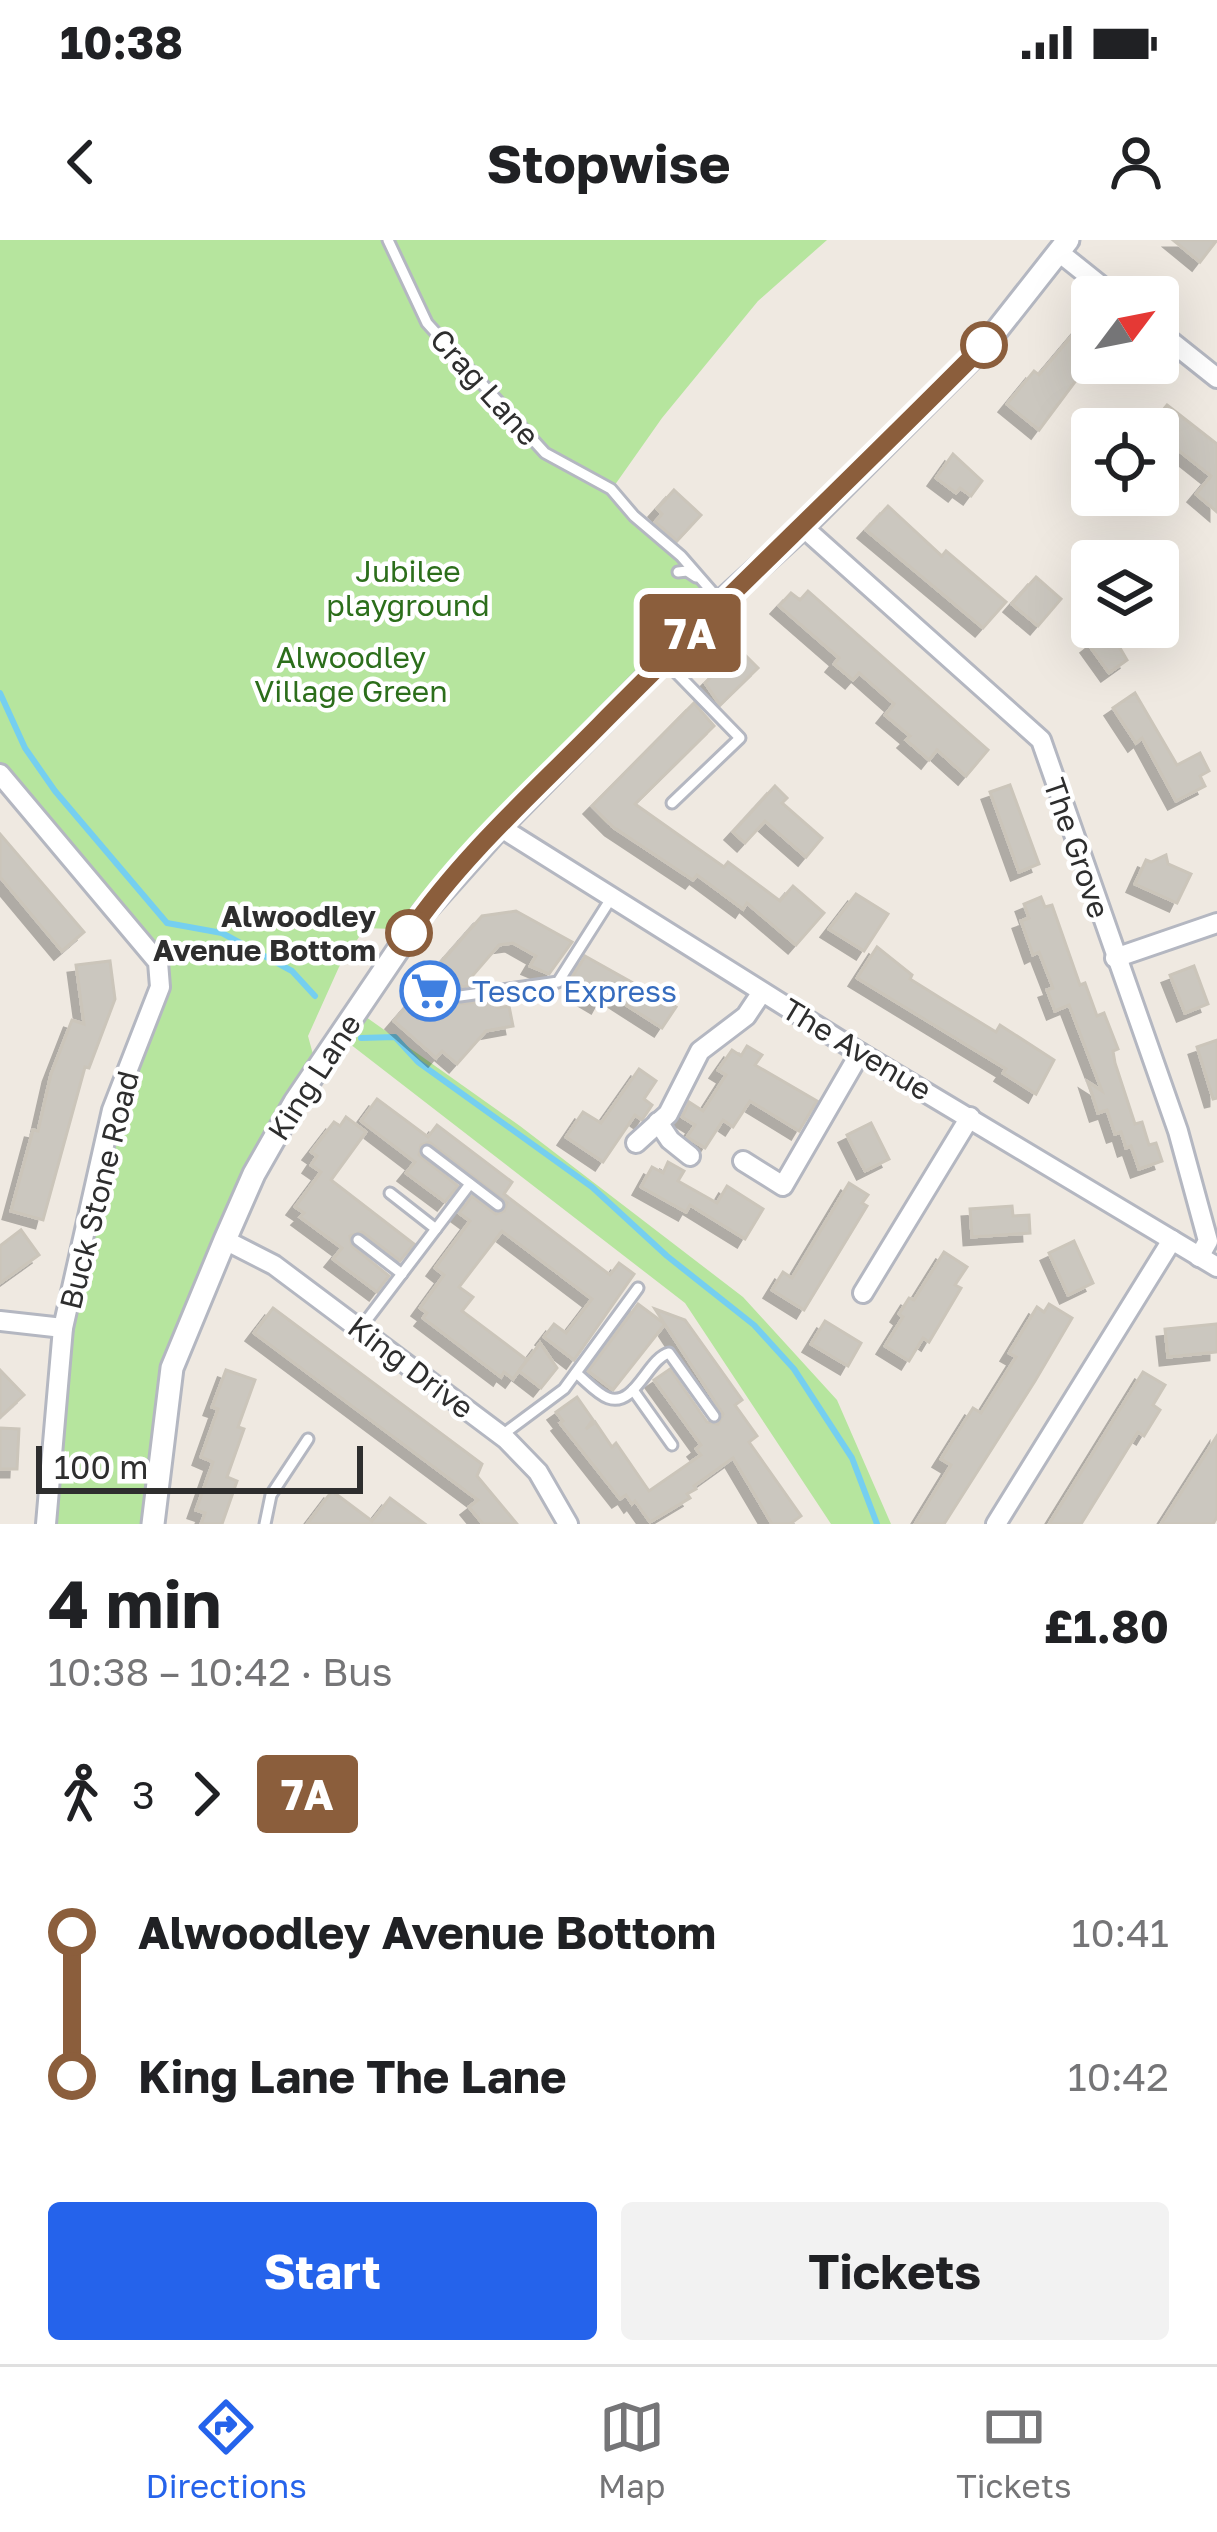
<!DOCTYPE html>
<meta charset="utf-8">
<style>
:root{--surface:#fff;--page:#f2f2f2;--text:#202124;--muted:#757577;--line:#e0e0e0;--accent:#2563eb}
body{margin:0;font-family:"Golos Text",sans-serif;background:var(--page);color:var(--text);height:100vh;display:flex;flex-direction:column;font-size:45px;white-space:nowrap}
*{box-sizing:border-box;margin:0}
p{font-size:39px;color:var(--muted)}
.icon{flex:none;width:66px;height:66px;fill:none;stroke:currentColor;stroke-width:2;stroke-linecap:round;stroke-linejoin:round}
.map{position:relative;height:1284px;overflow:hidden}
.details{display:flex;flex-direction:column;background:var(--surface);flex:1}
.details>*{flex:none}
.badge{padding:0 24px;border-radius:9px;font-size:42px;line-height:78px}
.needle{width:78px;rotate:58deg}
.fabs{position:absolute;left:1071px;top:36px;display:grid;gap:24px}
.fabs a{display:grid;place-items:center;width:108px;height:108px;border-radius:12px;background:var(--surface);box-shadow:0 12px 48px #0002;font-size:60px}
.scale{position:absolute;left:36px;bottom:30px;width:327px;box-sizing:border-box;padding-left:12px;border:6px solid #2e2e2e;border-top:0;font-size:33px;line-height:42px;white-space:nowrap;color:#2e2e2e;-webkit-text-stroke:9px #fff;paint-order:stroke}
.map>.badge{position:absolute;translate:-50% -50%;box-shadow:0 0 0 6px #fff}
.legs{display:flex;align-items:center;gap:18px;height:132px;padding:0 48px;font-size:39px}
.legs p{margin-inline-start:auto}
.summary{display:flex;align-items:center;justify-content:space-between;height:204px;padding:0 48px}
h1{font-size:66px;font-weight:700;line-height:90px}
.action{display:flex;gap:24px;margin-top:auto;padding:24px 48px}
.action a{flex:1;height:138px;border-radius:12px;background:var(--accent);color:#fff;font-size:48px;font-weight:700;line-height:138px;text-align:center}
.action a+a{background:var(--page);color:var(--text)}
ul{padding:0 48px;list-style:none}
li{display:flex;align-items:center;gap:42px;height:144px;font-size:45px}
li i{display:grid;place-items:center;width:18px;height:100%;margin:0 15px;background:currentColor}
li i::after{content:'';width:30px;height:30px;margin:-15px;border:9px solid;border-radius:50%;background:var(--surface)}
li p{margin-inline-start:auto}
li:first-child i{background:linear-gradient(#0000 50%,currentColor 0)}
li:last-child i{background:linear-gradient(currentColor 50%,#0000 0)}
.status{display:flex;justify-content:space-between;align-items:center;height:84px;padding:0 60px;background:var(--surface);direction:ltr}
.status svg{height:33px;fill:currentColor}
header{display:flex;justify-content:space-between;align-items:center;height:156px;padding:0 48px;background:var(--surface);font-size:54px;font-weight:700}
.tabs{display:flex;justify-content:space-around;align-items:center;height:168px;border-top:3px solid var(--line);background:var(--surface);font-size:33px;color:var(--muted)}
.tabs a{display:grid;justify-items:center;gap:6px}
.tabs .on{color:var(--accent)}
.map>svg:first-child{display:block}
.green{fill:#b6e59e}
.lines{fill:none;stroke-linecap:round;stroke-linejoin:round}
.stream{stroke:#75cff0;stroke-width:6}
.building{fill:#cbc7bf;stroke:#cbc5ba;stroke-width:3;filter:url(#shadow)}
.service-casing{stroke:#b4b7c1;stroke-width:15}
.minor-casing{stroke:#b4b7c1;stroke-width:24}
.tertiary-casing{stroke:#b4b7c1;stroke-width:27}
.service{stroke:#fff;stroke-width:9}
.minor{stroke:#fff;stroke-width:18}
.tertiary{stroke:#fff;stroke-width:21}
.line-1-casing{stroke:#fff;stroke-width:27}
.line-1{stroke:#8b5e3c;stroke-width:18}
.stop-1-dot{fill:#fff;stroke:#8b5e3c;stroke-width:6}
.labels{text-anchor:middle;dominant-baseline:central;stroke-width:9;stroke-linejoin:round;paint-order:stroke}
.street-label{font-size:30px;fill:#2e2e2e;stroke:#fff}
.park-label{font-size:30px;fill:#2c6e1b;stroke:#fff}
.stop-label{font-size:30px;font-weight:bold;fill:#2e2e2e;stroke:#fff;text-anchor:end}
.shop-label{font-size:30px;fill:#366cbe;stroke:#fff;text-anchor:start}
</style>
<div class="status"><b>10:38</b><svg viewBox="0 0 49 12"><path d="M0 12V9h3v3zM5 12V6h3v6zM10 12V3h3v9zM15 12V0h3v12zM26 1h20v11H26zM47 4h2v5h-2z"/></svg></div>
<header><svg class="icon" aria-label="back" viewBox="0 0 24 24"><path d="M15 5l-7 7 7 7"/></svg>Stopwise<svg class="icon" aria-label="person" viewBox="0 0 24 24"><circle cx="12" cy="8" r="4"/><path d="M4 21q1-7 8-7t8 7"/></svg></header>
<div class="map">
<svg width="1217" height="1284" viewBox="0 0 1217 1284">
<defs>
<filter id="shadow"><feDropShadow dx="-8" dy="8" stdDeviation="0" flood-color="#0004"/></filter>
</defs>
<rect width="100%" height="100%" fill="#efe9e1"/>
<!-- green -->
<g class="green">
<polygon points="0,0 827,0 758,61 662,178 612,249 724,359 575,497 392,689 365,688 339,727 308,796 317,829 295,862 172,1128 153,1284 46,1284 63,1088 112,870 160,747 158,722 0,534"/>
<polygon points="366,777 520,886 743,1057 837,1160 891,1284 831,1284 685,1063 350,804"/>
</g>
<g class="lines">
<!-- stream -->
<g class="stream">
<polyline points="0,453 25,508 55,551 167,683 222,693 292,731 315,756"/>
<polyline points="361,798 395,797 418,822 592,947 667,1016 754,1085 794,1129 852,1218 877,1284"/>
</g>
</g>
<!-- building -->
<g class="building">
<polygon points="1173,0 1217,0 1200,22"/>
<polygon points="1092,72 1092,119 1039,190 1007,164 1034,131 1039,135"/>
<polygon points="1167,165 1217,204 1217,272 1196,254 1211,236 1158,194 1158,189 1149,187"/>
<polygon points="953,214 982,241 971,256 960,248 956,253 936,238"/>
<polygon points="674,250 701,275 677,301 655,282 662,274 657,269"/>
<polygon points="888,266 942,316 946,311 1006,362 983,388 866,290"/>
<polygon points="1036,337 1061,359 1038,386 1012,364"/>
<polygon points="808,351 988,510 966,536 937,510 929,520 906,500 910,496 885,475 894,464 859,433 853,440 834,424 839,418 779,366 791,353 800,360"/>
<polygon points="1109,389 1127,420 1109,433 1089,405"/>
<polygon points="739,409 758,428 720,465 705,443"/>
<polygon points="1135,453 1177,525 1200,513 1209,531 1200,536 1205,546 1176,561 1142,498 1136,503 1113,468"/>
<polygon points="694,463 714,486 635,564 724,627 728,622 780,661 793,646 824,673 796,705 747,663 743,669 697,635 693,640 613,587 592,566"/>
<polygon points="1010,545 1039,624 1019,632 990,552"/>
<polygon points="775,546 787,558 782,563 822,598 806,617 765,581 745,603 733,592"/>
<polygon points="0,594 84,692 62,711 0,637"/>
<polygon points="1166,615 1168,624 1191,634 1177,663 1135,644 1146,620 1151,622"/>
<polygon points="856,654 888,674 864,711 829,689"/>
<polygon points="1041,657 1045,667 1052,665 1080,745 1085,743 1097,776 1104,773 1118,809 1113,811 1115,823 1135,884 1142,882 1149,905 1156,903 1162,921 1139,929 1131,906 1126,908 1121,892 1115,894 1107,870 1098,873 1088,842 1102,851 1069,765 1055,771 1047,750 1053,748 1039,712 1033,715 1021,681 1029,678 1024,664"/>
<polygon points="516,671 572,702 549,734 530,726 536,716 513,703 499,705 467,742 471,745 463,747 437,727 482,676"/>
<polygon points="877,707 912,735 910,739 942,759 996,792 1000,785 1054,820 1036,854 1003,833 1006,829 857,738"/>
<polygon points="585,716 676,767 662,788 606,752 599,765 577,752 582,742 572,737"/>
<polygon points="110,721 115,759 89,828 85,827 43,980 11,971 33,890 38,891 51,834 72,780 84,784 76,725"/>
<polygon points="1194,726 1208,764 1185,773 1170,735"/>
<polygon points="428,742 457,764 489,761 498,768 509,766 513,786 486,791 457,824 442,811 436,818 394,781"/>
<polygon points="1217,800 1217,858 1213,859 1197,807"/>
<polygon points="747,806 762,815 755,825 817,861 799,891 750,861 733,887 723,880 705,908 687,897 695,885 682,877 689,862 703,871 726,835 718,830 732,810 741,816"/>
<polygon points="639,829 656,841 644,859 652,865 642,880 635,875 603,922 566,897 583,872 601,883"/>
<polygon points="377,859 428,897 437,885 512,942 504,954 610,1035 619,1023 634,1034 574,1120 544,1097 554,1084 566,1093 592,1059 502,991 459,1047 473,1057 462,1071 527,1120 513,1139 504,1132 501,1137 423,1078 427,1073 420,1068 444,1035 435,1028 470,981 459,973 472,956 496,974 504,971 507,963 429,902 421,905 419,915 458,946 445,962 406,933 415,922 361,881"/>
<polygon points="346,877 366,892 331,940 414,1004 400,1021 362,992 350,996 352,1006 389,1036 377,1052 333,1019 342,1008 300,977 304,973 295,967 321,932 311,925 317,916 311,912 334,882 340,886"/>
<polygon points="871,883 889,919 865,931 847,895"/>
<polygon points="668,922 684,931 678,941 717,963 727,946 763,969 745,999 690,965 686,972 641,947 652,927 663,933"/>
<polygon points="849,943 868,955 862,963 867,966 804,1070 772,1050 783,1032 792,1038"/>
<polygon points="1012,966 1013,976 1029,975 1030,993 972,997 970,969"/>
<polygon points="21,990 39,1015 0,1043 0,1006"/>
<polygon points="1074,1001 1093,1043 1068,1055 1049,1013"/>
<polygon points="944,1012 967,1027 955,1045 961,1048 929,1102 923,1098 909,1121 885,1106 903,1077 899,1074 909,1058 914,1060"/>
<polygon points="638,1064 665,1084 613,1150 588,1131"/>
<polygon points="1049,1064 1072,1078 1035,1141 944,1284 915,1284 951,1225 941,1219 973,1168 981,1173 1016,1117 1009,1113 1037,1067 1044,1072"/>
<polygon points="273,1068 482,1224 477,1236 517,1284 483,1284 469,1267 478,1260 254,1093"/>
<polygon points="655,1069 685,1080 742,1160 735,1165 757,1196 749,1202 801,1276 790,1284 772,1284 733,1218 694,1246 696,1249 687,1254 690,1258 650,1282 635,1261 632,1264 626,1255 620,1259 560,1183 563,1181 556,1172 577,1157 593,1180 586,1189 595,1182 612,1207 616,1203 649,1251 701,1215 696,1209 701,1205 654,1140 670,1129 707,1182 718,1184 723,1174"/>
<polygon points="825,1081 861,1103 848,1126 811,1104"/>
<polygon points="1217,1084 1217,1112 1168,1117 1165,1089"/>
<polygon points="540,1103 557,1128 541,1148 519,1131"/>
<polygon points="0,1130 24,1155 0,1177"/>
<polygon points="226,1130 255,1140 238,1187 244,1189 227,1237 237,1241 222,1284 201,1284 205,1273 196,1270 213,1222 201,1217 218,1169 212,1167"/>
<polygon points="1143,1132 1165,1145 1153,1165 1160,1170 1144,1196 1138,1192 1081,1284 1049,1284"/>
<polygon points="0,1188 19,1189 17,1229 0,1229"/>
<polygon points="1217,1196 1217,1277 1213,1284 1161,1284"/>
<polygon points="332,1251 372,1281 390,1258 425,1284 307,1284"/>
</g>
<g class="lines">
<!-- service casing -->
<g class="service-casing">
<g id="service">
<polyline points="388,0 427,83 545,213 611,249 634,276 681,316 721,362"/>
<polyline points="678,332 687,331 696,337"/>
<polyline points="664,420 740,498 672,563"/>
<polyline points="424,728 460,756 558,742 612,657"/>
<polyline points="427,911 498,965"/>
<polyline points="390,953 436,989"/>
<polyline points="358,1000 402,1034"/>
<polyline points="360,1089 470,944"/>
<path d="M576 1133C585 1140 597 1154 608 1158 635 1168 648 1118 669 1113L714 1176"/>
<polyline points="633,1150 672,1205"/>
<polyline points="502,1195 564,1149 638,1048"/>
<polyline points="265,1284 271,1255 308,1199"/>
</g>
</g>
<!-- minor casing -->
<g class="minor-casing">
<g id="minor">
<polyline points="1060,13 1115,57"/>
<polyline points="1158,91 1217,138"/>
<polyline points="803,287 1041,500 1178,891 1208,1001 1199,1017"/>
<polyline points="0,534 158,722 160,747 112,870 63,1088 46,1284"/>
<polyline points="500,587 860,813 1217,1027"/>
<polyline points="1115,718 1217,683"/>
<polyline points="658,882 670,900 690,916"/>
<polyline points="636,903 668,874 700,811 746,776 762,752"/>
<polyline points="743,921 783,946 860,813"/>
<polyline points="225,1000 274,1025 506,1199 538,1232 568,1284"/>
<polyline points="863,1053 970,877"/>
<polyline points="0,1081 63,1088"/>
<polyline points="996,1284 1172,1000"/>
</g>
</g>
<!-- tertiary casing -->
<g class="tertiary-casing">
<polyline id="tertiary" points="153,1284 172,1128 225,1000 254,934 295,862 423,673 500,587 721,362 803,287 986,104 1068,0"/>
</g>
<!-- service -->
<use href="#service" class="service"/>
<!-- minor -->
<use href="#minor" class="minor"/>
<!-- tertiary -->
<use href="#tertiary" class="tertiary"/>
</g>
<g class="lines">
<!-- line-1 casing -->
<g class="line-1-casing">
<path id="line-1" d="M409 693C462 616 535 551 600 485 727 357 857 233 984 105"/>
</g>
<!-- line-1 -->
<use href="#line-1" class="line-1"/>
</g>
<!-- icons -->
<defs>
<g id="supermarket-ring" transform="scale(3)"><circle r="9.5" fill="#fff" stroke="#3f7fe0" stroke-width="1.5"/><path d="M-6-5.5h2.5l.6 2H6L4.5 2H-2.5L-4.4-4H-6ZM-1.5 3.2a1.3 1.3 0 1 0 .1 0ZM3 3.2a1.3 1.3 0 1 0 .1 0Z" fill="#3f7fe0"/></g>
</defs>
<g fill-rule="evenodd">
<use href="#supermarket-ring" x="430" y="751"/>
</g>
<!-- markers -->
<g class="stop-1-dot">
<circle cx="984" cy="105" r="21"/>
<circle cx="409" cy="693" r="21"/>
</g>
<g class="labels">
<!-- street labels -->
<g class="street-label">
<text transform="translate(485 147) rotate(48)">Crag Lane</text>
<text transform="translate(1077 608) rotate(71)">The Grove</text>
<text transform="translate(857 809) rotate(31)">The Avenue</text>
<text transform="translate(314 837) rotate(-57)">King Lane</text>
<text transform="translate(99 950) rotate(-76)">Buck Stone Road</text>
<text transform="translate(411 1127) rotate(37)">King Drive</text>
</g>
<!-- park labels -->
<g class="park-label">
<text x="408" y="331">Jubilee<tspan x="408" dy="34">playground</tspan></text>
<text x="351" y="417">Alwoodley<tspan x="351" dy="34">Village Green</tspan></text>
</g>
<!-- stop labels -->
<g class="stop-label">
<text x="376" y="676">Alwoodley<tspan x="376" dy="34">Avenue Bottom</tspan></text>
</g>
<!-- shop labels -->
<g class="shop-label">
<text x="472" y="751">Tesco Express</text>
</g>
</g>
</svg>
<div class="fabs">
<a><svg class="needle" viewBox="-14 -14 28 28"><path d="M0-13l5 13h-10z" fill="#e53935"/><path d="M0 13l5-13h-10z" fill="#757577"/></svg></a>
<a><svg class="icon" aria-label="locate" viewBox="0 0 24 24"><circle cx="12" cy="12" r="6"/><path d="M12 2v4M12 18v4M2 12h4M18 12h4"/></svg></a>
<a><svg class="icon" aria-label="layers" viewBox="0 0 24 24"><path d="M12 4l9 5-9 5-9-5zM3 14l9 5 9-5"/></svg></a>
</div>
<div class="scale">100 m</div>
<b class="badge" style="left:690px;top:393px;background:#8b5e3c;color:#fff">7A</b>
</div>
<section class="details">
<div class="summary"><div><h1>4 min</h1><p>10:38 – 10:42 · Bus</p></div><b>£1.80</b></div>
<div class="legs"><svg class="icon" aria-label="walk" viewBox="0 0 24 24"><circle cx="13" cy="4" r="2"/><path d="M13 8l-2 6 4 7M11 14l-3 7M7 12l3-4h3l4 4"/></svg>3<svg class="icon" aria-label="forward" viewBox="0 0 24 24"><path d="M9 5l7 7-7 7"/></svg><b class="badge" style="background:#8b5e3c;color:#fff">7A</b></div>
<ul>
<li><i style="color:#8b5e3c"></i><b>Alwoodley Avenue Bottom</b><p>10:41</p></li>
<li><i style="color:#8b5e3c"></i><b>King Lane The Lane</b><p>10:42</p></li>
</ul>
<div class="action"><a>Start</a><a>Tickets</a></div>
</section>
<nav class="tabs">
<a class="on"><svg class="icon" aria-label="directions" viewBox="0 0 24 24"><path d="M12 3l9 9-9 9-9-9zM9 14v-3h6M13 9l2 2-2 2"/></svg>Directions</a>
<a><svg class="icon" aria-label="map" viewBox="0 0 24 24"><path d="M3 6l6-2 6 2 6-2v14l-6 2-6-2-6 2zM9 4v14M15 6v14"/></svg>Map</a>
<a><svg class="icon" aria-label="tickets" viewBox="0 0 24 24"><path d="M3 7h18v10H3zM15 7v10"/></svg>Tickets</a>
</nav>
